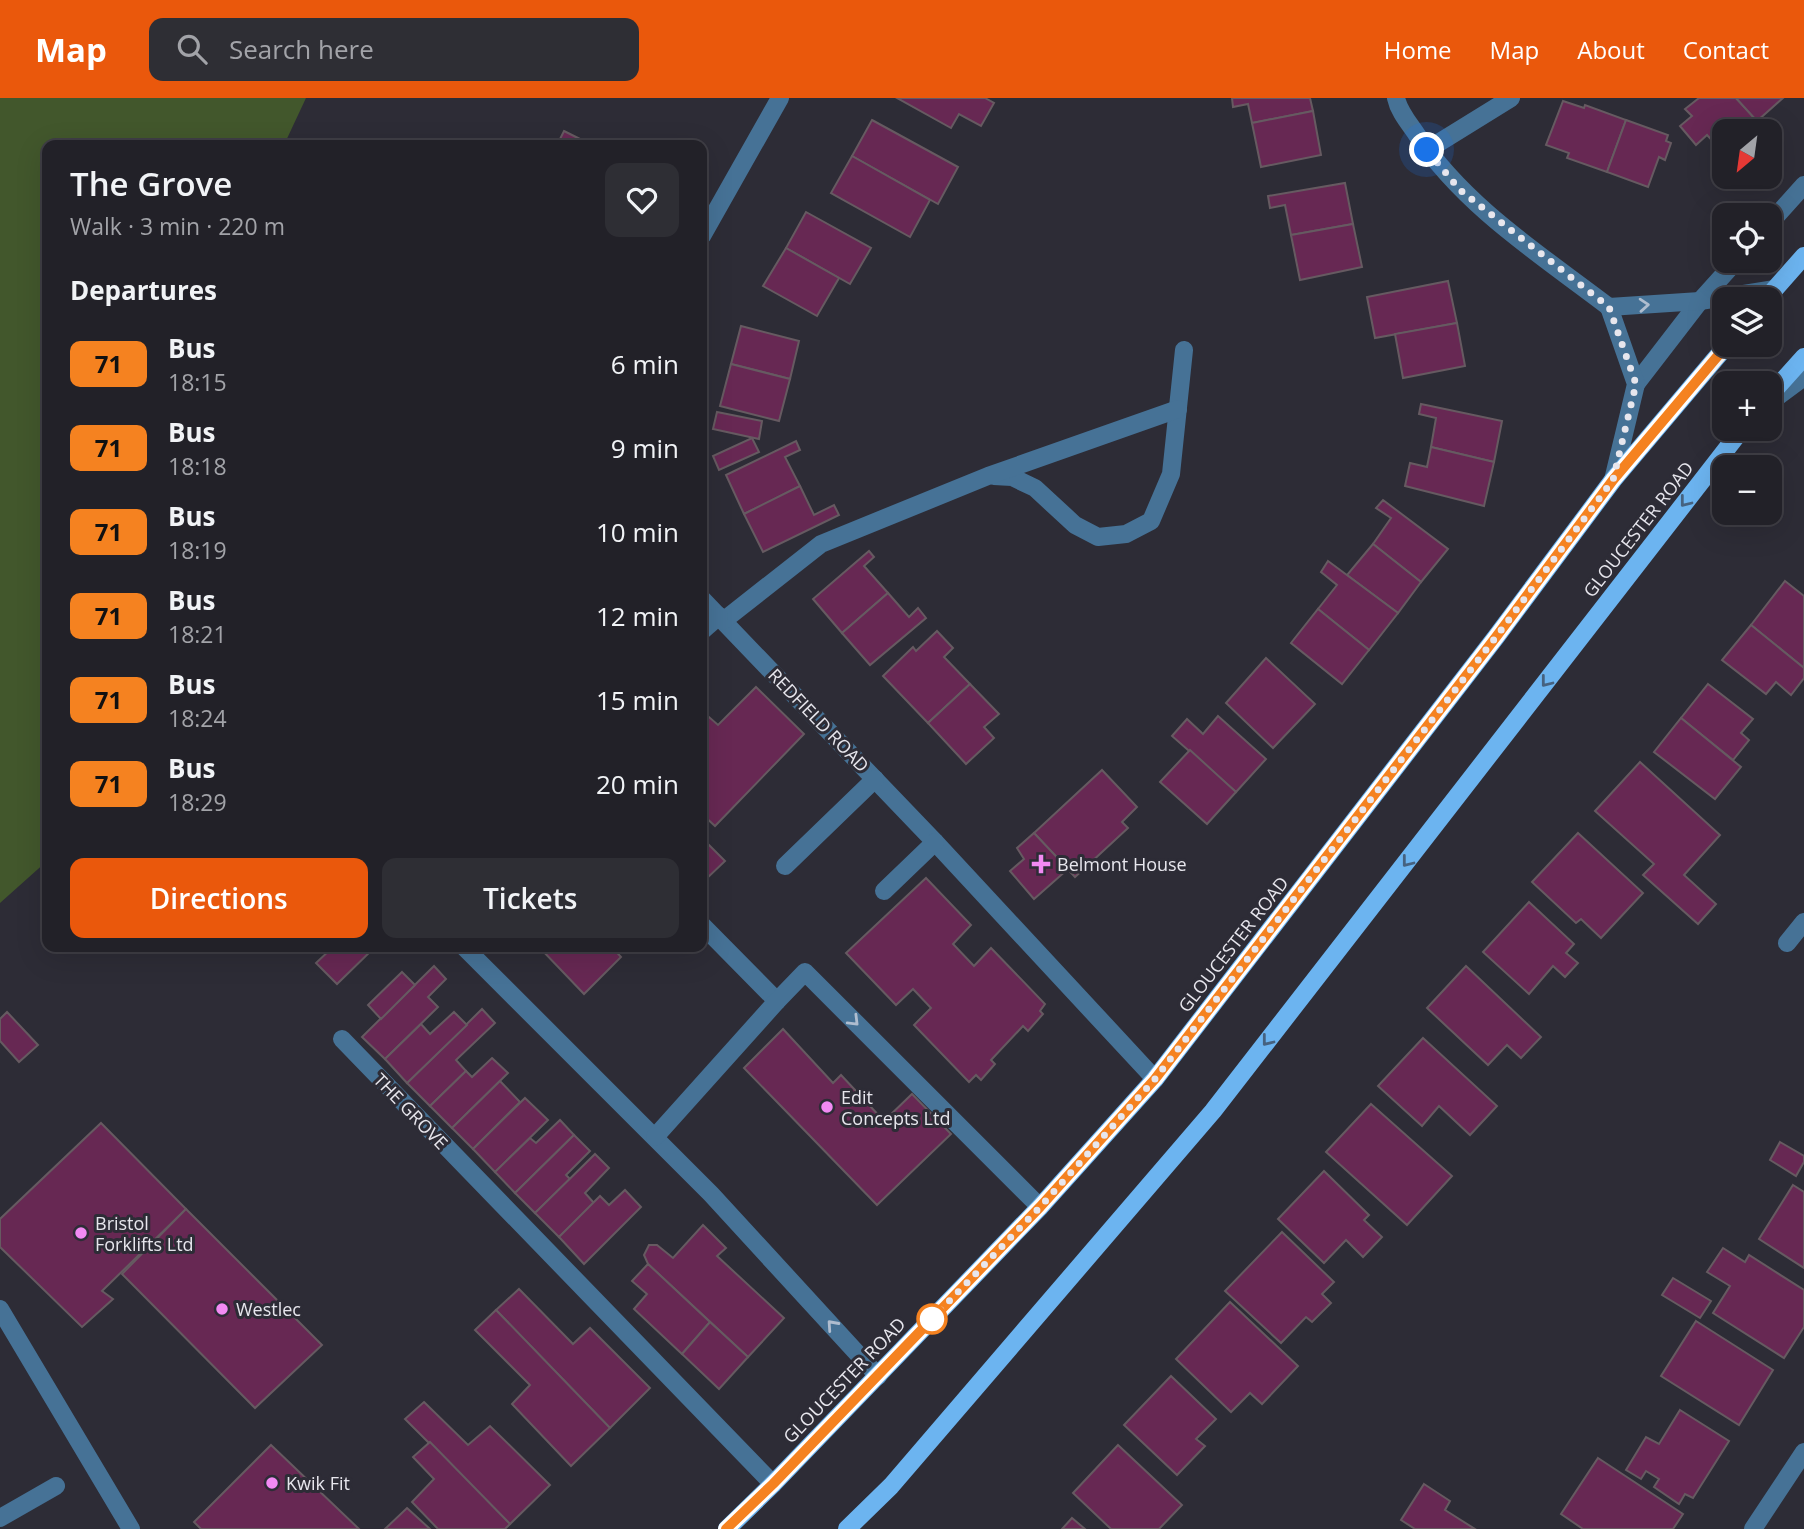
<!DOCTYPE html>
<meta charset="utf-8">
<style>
:root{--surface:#222128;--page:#2e2e34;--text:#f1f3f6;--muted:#a2a3a8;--line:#3f3e45;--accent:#ea580c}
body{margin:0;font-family:"Open Sans",sans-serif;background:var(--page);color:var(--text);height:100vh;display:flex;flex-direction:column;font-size:26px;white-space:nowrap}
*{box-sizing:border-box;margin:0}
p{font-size:23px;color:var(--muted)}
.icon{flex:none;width:38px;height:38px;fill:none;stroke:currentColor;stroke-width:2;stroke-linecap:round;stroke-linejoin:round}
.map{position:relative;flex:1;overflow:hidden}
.side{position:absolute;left:42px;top:42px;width:665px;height:812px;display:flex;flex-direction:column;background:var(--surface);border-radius:14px;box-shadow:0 7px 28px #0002,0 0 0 2px var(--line)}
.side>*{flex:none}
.badge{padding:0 14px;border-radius:10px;font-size:24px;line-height:46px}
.needle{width:46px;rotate:209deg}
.controls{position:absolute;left:1712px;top:21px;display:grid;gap:14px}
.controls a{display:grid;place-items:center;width:70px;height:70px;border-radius:14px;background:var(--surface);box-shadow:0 7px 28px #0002,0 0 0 2px var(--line);font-size:35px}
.you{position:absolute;width:35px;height:35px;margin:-18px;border:5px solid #fff;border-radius:50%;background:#1a73e8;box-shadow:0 0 0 10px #1a73e833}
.map>.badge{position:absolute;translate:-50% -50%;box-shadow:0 0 0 4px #fff}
h2{padding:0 28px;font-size:26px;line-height:63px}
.round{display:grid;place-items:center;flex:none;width:74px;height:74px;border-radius:14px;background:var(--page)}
.head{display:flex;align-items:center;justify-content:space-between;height:119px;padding:0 28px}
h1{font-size:33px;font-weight:600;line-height:52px}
.primary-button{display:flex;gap:14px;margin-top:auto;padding:14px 28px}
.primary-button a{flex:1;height:80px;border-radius:14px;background:var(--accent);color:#fff;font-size:28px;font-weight:600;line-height:80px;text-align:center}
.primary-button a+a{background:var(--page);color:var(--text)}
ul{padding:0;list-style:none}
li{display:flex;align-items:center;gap:21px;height:84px;padding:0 28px}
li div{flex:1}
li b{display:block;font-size:26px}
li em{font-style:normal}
li .badge{min-width:77px;font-weight:700;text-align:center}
header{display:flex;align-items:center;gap:42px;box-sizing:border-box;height:98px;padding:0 35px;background:var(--accent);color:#fff}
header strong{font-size:33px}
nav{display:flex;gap:38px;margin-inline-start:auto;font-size:24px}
.search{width:490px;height:63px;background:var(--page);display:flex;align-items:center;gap:18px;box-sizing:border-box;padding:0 24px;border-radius:14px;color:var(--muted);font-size:26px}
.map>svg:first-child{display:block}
.green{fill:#42572c}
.building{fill:#672853;stroke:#665a61;stroke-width:2}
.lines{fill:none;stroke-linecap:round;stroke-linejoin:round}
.minor{stroke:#467296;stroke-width:18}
.major{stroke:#6cb4f0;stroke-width:18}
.oneway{stroke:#afbdcf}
.oneway2{stroke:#466280}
.line-casing{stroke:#fff;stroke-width:16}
.line{stroke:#f58220;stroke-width:10}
.walk{stroke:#e7e6ed;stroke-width:7;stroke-dasharray:0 12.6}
.poi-dot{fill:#f28af3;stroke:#2d2c36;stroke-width:2.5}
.stop-dot{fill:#fff;stroke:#f58220;stroke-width:3.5}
.labels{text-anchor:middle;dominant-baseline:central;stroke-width:6;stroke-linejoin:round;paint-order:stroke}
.street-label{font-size:18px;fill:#e7e6ed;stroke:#2d2c36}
.poi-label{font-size:18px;fill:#e7e6ed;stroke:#2d2c36;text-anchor:start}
</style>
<header>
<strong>Map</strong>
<div class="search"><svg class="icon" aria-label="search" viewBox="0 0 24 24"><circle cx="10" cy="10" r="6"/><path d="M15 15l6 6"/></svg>Search here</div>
<nav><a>Home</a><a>Map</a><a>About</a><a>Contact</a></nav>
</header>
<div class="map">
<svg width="1804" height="1431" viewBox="0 0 1804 1431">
<rect width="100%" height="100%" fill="#2d2c36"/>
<!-- green -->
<polygon class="green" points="0,0 306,0 284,47 47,47 47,763 0,805"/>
<!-- building -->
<g class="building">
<polygon points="897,0 985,0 994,5 981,28 959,16 951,30"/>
<polygon points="1232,0 1310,0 1313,13 1252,25 1248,6 1233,9"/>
<polygon points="1699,0 1736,0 1757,23 1745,33 1724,33 1724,51 1722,53 1707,37 1696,47 1680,28 1692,18 1685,11"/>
<polygon points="1736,0 1783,0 1757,23"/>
<polygon points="1563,3 1584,10 1585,7 1626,22 1607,74 1567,60 1569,55 1546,47"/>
<polygon points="1313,13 1321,57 1261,69 1252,25"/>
<polygon points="872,22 958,69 938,106 852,58"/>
<polygon points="1626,22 1668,37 1666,43 1671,45 1665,62 1659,59 1648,89 1607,74"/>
<polygon points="564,33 592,47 557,47"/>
<polygon points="852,58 930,102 910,139 831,95"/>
<polygon points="1345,85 1353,126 1291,137 1285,107 1270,110 1268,98"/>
<polygon points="806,114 871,150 850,186 786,150"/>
<polygon points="1353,126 1362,169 1300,182 1291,137"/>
<polygon points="786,150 839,180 817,218 763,188"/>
<polygon points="1448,183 1457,225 1375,240 1367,199"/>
<polygon points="1457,225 1465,268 1403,280 1395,236"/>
<polygon points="741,228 799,243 790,281 731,266"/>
<polygon points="731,266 790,281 779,323 720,308"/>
<polygon points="1421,306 1502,323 1494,364 1431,349 1436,320 1419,316"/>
<polygon points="717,314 762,323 759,341 713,331"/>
<polygon points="752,340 759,354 719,372 713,358"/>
<polygon points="796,343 800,352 785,359 800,388 744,416 726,377"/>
<polygon points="1431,349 1494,364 1484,408 1405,388 1410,365 1427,369"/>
<polygon points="800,388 814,417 834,407 839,417 763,454 744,416"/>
<polygon points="1383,402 1448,451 1421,484 1373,446 1391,420 1376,410"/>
<polygon points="1373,446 1421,484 1398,515 1347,477"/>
<polygon points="869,453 874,459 864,468 888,495 842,535 813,501"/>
<polygon points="1328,463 1398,515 1369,552 1318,511 1337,487 1321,474"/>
<polygon points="1785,483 1804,498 1804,570 1751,527"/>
<polygon points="888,495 909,519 918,510 926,520 870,567 842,535"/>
<polygon points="1318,511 1369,552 1342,586 1291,545"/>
<polygon points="1751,527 1804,570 1804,580 1791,597 1776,584 1766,596 1722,562"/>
<polygon points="937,533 953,550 944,559 970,586 928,625 883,578 913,549 916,553"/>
<polygon points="1266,560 1315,606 1273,650 1226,605"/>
<polygon points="970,586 999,616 984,629 994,640 966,666 928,625"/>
<polygon points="1708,586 1753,621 1741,635 1749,642 1733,662 1681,620"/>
<polygon points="756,589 804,636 715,728 702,716 702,647 704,644 702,641 702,626 709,619 718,627"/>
<polygon points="1218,618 1266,661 1236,694 1172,638 1187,621 1203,636"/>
<polygon points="1681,620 1741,669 1715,701 1654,654"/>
<polygon points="1190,652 1236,694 1207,726 1160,684"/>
<polygon points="1640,664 1720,737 1684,777 1716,806 1698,826 1643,777 1654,766 1595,713"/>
<polygon points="1102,672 1137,709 1122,724 1128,730 1075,779 1034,735"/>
<polygon points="1034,735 1068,771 1034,801 1010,773 1024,761 1017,750"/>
<polygon points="1578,735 1643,795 1601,840 1581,821 1576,825 1532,784"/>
<polygon points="702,740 725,763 702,785"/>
<polygon points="926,780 971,827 953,846 974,868 991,850 1045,906 1040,913 1043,916 1028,933 1023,928 991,962 995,966 981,982 976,977 969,984 914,927 931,910 913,891 896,907 846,855"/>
<polygon points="1529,804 1574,846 1566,855 1578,865 1565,879 1553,868 1529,896 1483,854"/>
<polygon points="333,849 375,849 337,886 316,865"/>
<polygon points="539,849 612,849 621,859 584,896"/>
<polygon points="434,868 446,881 428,899 438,909 385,961 362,939"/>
<polygon points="1466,868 1541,939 1521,960 1507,947 1488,967 1427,910"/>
<polygon points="402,874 415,887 381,921 368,907"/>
<polygon points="482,911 495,925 456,962 466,973 430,1008 407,985"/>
<polygon points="7,914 38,947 19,964 0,943 0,921"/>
<polygon points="454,914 467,927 407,985 385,961 421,926 430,936"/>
<polygon points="783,931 833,985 841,977 884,1023 912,996 951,1036 877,1107 744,970"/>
<polygon points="1423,940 1497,1008 1470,1037 1439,1008 1422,1028 1378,988"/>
<polygon points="492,960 508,975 452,1030 430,1008 466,973 472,979"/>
<polygon points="500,983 520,1004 473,1051 452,1030"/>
<polygon points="525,1000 548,1022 495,1074 473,1051"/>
<polygon points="1371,1006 1452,1078 1407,1127 1326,1054"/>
<polygon points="560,1022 574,1037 515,1095 495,1074 530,1040 536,1045"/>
<polygon points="101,1025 186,1111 102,1193 113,1201 82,1229 0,1149 0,1121"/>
<polygon points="574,1037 590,1053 566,1077 570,1081 535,1115 515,1095"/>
<polygon points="1780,1044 1804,1058 1804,1064 1796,1078 1770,1062"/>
<polygon points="595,1056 609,1070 585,1095 594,1105 559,1139 535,1115"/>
<polygon points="1324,1073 1369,1117 1364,1122 1382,1139 1363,1159 1346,1142 1324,1165 1278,1121"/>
<polygon points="1793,1087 1804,1094 1804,1170 1759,1141"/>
<polygon points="625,1092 641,1109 584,1166 559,1139 600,1098 609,1107"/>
<polygon points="186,1111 322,1247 255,1310 122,1176"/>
<polygon points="703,1127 726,1150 717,1158 784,1220 748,1259 648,1166 644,1157 649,1147 657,1147 673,1160"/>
<polygon points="1282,1134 1334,1184 1322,1196 1331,1205 1312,1224 1306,1219 1281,1245 1225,1193"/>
<polygon points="1723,1150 1745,1164 1749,1157 1804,1192 1804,1229 1784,1260 1713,1215 1730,1188 1707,1174"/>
<polygon points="648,1166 710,1224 682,1256 634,1211 647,1196 632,1183"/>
<polygon points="1673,1180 1711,1203 1700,1220 1662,1197"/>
<polygon points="519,1191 573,1246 590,1230 650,1290 610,1330 496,1212"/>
<polygon points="1230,1204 1298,1268 1262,1306 1250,1295 1231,1314 1176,1261"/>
<polygon points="496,1212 610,1330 571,1368 512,1306 530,1287 475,1232"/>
<polygon points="1696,1223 1773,1272 1739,1327 1661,1278"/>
<polygon points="710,1224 748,1259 719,1291 682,1256"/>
<polygon points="1171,1278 1216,1321 1196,1341 1205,1348 1177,1377 1124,1327"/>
<polygon points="424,1304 468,1347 490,1328 550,1387 510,1426 405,1321"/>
<polygon points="1680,1312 1729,1343 1693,1400 1685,1396 1679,1406 1654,1389 1659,1381 1646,1373 1641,1381 1626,1372 1646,1339 1659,1346"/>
<polygon points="430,1344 510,1426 505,1431 438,1431 412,1404 434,1381 413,1359"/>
<polygon points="271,1347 359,1431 201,1431 194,1424"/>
<polygon points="1118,1347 1182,1407 1159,1431 1111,1431 1073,1395"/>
<polygon points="1598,1360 1683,1416 1673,1431 1583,1431 1561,1416"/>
<polygon points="1424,1386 1450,1403 1445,1412 1475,1431 1415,1431 1401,1422"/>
<polygon points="407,1410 430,1431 385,1431"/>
<polygon points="1072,1420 1085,1431 1062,1431"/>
</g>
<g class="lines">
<!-- minor -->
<g class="minor">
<path d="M1396 0C1399 14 1409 25 1417 37 1465 109 1541 157 1609 209"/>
<polyline points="1427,52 1511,0"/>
<polyline points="1769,126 1804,87"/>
<polyline points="702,138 780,0"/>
<polyline points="1636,286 1700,203 1736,163"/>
<polyline points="1769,305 1804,279"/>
<polyline points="994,378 1012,379 1035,390 1075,427 1098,439 1126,436 1151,423 1171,376 1184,252"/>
<polyline points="1613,382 1636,286 1609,209 1700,203 1775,191"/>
<polyline points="702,501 935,744 1155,981"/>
<polyline points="723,523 821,446 988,378 1178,311"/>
<polyline points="702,533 719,518"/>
<polyline points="785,768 875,681"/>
<polyline points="884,793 935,744"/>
<polyline points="702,827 777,903"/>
<polyline points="1787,845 1804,824"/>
<polyline points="464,849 711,1096 878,1278"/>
<polyline points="342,941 773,1386"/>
<polyline points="655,1039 777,903 805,874 1040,1109"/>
<polyline points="0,1211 131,1431"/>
<polyline points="0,1420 56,1388"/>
<polyline points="1753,1431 1804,1354"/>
</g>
<!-- major -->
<g class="major">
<polyline points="1766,201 1804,158"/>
<polyline points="1769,298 1804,259"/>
<polyline points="727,1431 773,1386 1040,1109 1155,981 1496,539 1613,382 1727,247"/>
<polyline points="847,1431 891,1388 1213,1013 1742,331"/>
</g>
</g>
<!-- one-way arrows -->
<defs><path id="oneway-chevron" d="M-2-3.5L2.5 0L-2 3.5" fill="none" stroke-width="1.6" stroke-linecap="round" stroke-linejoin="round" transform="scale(1.75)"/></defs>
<g class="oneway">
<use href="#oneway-chevron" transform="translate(1644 207) rotate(-4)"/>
<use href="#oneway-chevron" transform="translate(854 923) rotate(45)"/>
<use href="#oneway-chevron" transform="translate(832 1227) rotate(-132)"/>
</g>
<g class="oneway2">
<use href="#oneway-chevron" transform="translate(1685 404) rotate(128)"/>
<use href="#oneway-chevron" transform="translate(1546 584) rotate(128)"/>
<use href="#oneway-chevron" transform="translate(1407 764) rotate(128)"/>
<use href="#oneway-chevron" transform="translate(1267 943) rotate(128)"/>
</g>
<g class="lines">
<!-- line casing -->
<g class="line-casing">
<polyline id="line" points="726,1431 773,1386 1040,1109 1155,981 1496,539 1613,382 1727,247"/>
</g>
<!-- line -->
<use href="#line" class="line"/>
<!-- walk -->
<polyline class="walk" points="932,1221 1040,1109 1155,981 1496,539 1613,382 1636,286 1609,209 1460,92 1427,52"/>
</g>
<!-- markers -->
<g class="poi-dot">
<path d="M1037.5 755.5h7v7h7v7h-7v7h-7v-7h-7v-7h7z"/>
<circle cx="827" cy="1009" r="7"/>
<circle cx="81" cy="1135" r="7"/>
<circle cx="222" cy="1211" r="7"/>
<circle cx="272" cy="1385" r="7"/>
</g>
<circle class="stop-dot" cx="932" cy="1221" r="14"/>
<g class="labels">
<!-- street labels -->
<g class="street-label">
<text transform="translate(1638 431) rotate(-52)">GLOUCESTER ROAD</text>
<text transform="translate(819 622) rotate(46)">REDFIELD ROAD</text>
<text transform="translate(1233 846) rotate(-52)">GLOUCESTER ROAD</text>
<text transform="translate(411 1013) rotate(46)">THE GROVE</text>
<text transform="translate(844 1282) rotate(-46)">GLOUCESTER ROAD</text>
</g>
<!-- poi labels -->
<g class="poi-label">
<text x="1057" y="766">Belmont House</text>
<text x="841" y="999">Edit<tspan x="841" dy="21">Concepts Ltd</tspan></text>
<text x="95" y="1125">Bristol<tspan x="95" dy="21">Forklifts Ltd</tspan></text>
<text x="236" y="1211">Westlec</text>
<text x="286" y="1385">Kwik Fit</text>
</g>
</g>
</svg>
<div class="controls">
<a><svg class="needle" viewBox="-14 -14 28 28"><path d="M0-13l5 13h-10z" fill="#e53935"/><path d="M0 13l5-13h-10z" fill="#a2a3a8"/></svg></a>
<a><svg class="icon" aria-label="locate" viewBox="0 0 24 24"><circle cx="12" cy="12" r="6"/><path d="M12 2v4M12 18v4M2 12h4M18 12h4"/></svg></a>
<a><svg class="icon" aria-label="layers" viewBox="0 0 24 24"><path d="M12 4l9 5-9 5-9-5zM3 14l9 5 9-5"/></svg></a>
<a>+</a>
<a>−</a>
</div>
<div class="you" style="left:1427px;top:52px"></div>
<section class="side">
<div class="head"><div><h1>The Grove</h1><p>Walk · 3 min · 220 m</p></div><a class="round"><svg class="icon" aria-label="heart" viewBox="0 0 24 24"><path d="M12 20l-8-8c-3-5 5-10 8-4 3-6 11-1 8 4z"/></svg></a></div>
<h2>Departures</h2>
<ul>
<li><span class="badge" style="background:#f58220;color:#111">71</span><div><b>Bus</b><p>18:15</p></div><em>6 min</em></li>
<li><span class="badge" style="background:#f58220;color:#111">71</span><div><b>Bus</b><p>18:18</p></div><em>9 min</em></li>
<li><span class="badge" style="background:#f58220;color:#111">71</span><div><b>Bus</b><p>18:19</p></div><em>10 min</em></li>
<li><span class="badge" style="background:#f58220;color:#111">71</span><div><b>Bus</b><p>18:21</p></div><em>12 min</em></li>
<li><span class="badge" style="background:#f58220;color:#111">71</span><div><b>Bus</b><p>18:24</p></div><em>15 min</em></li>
<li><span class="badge" style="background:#f58220;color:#111">71</span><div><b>Bus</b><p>18:29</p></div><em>20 min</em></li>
</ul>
<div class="primary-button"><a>Directions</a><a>Tickets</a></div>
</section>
</div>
